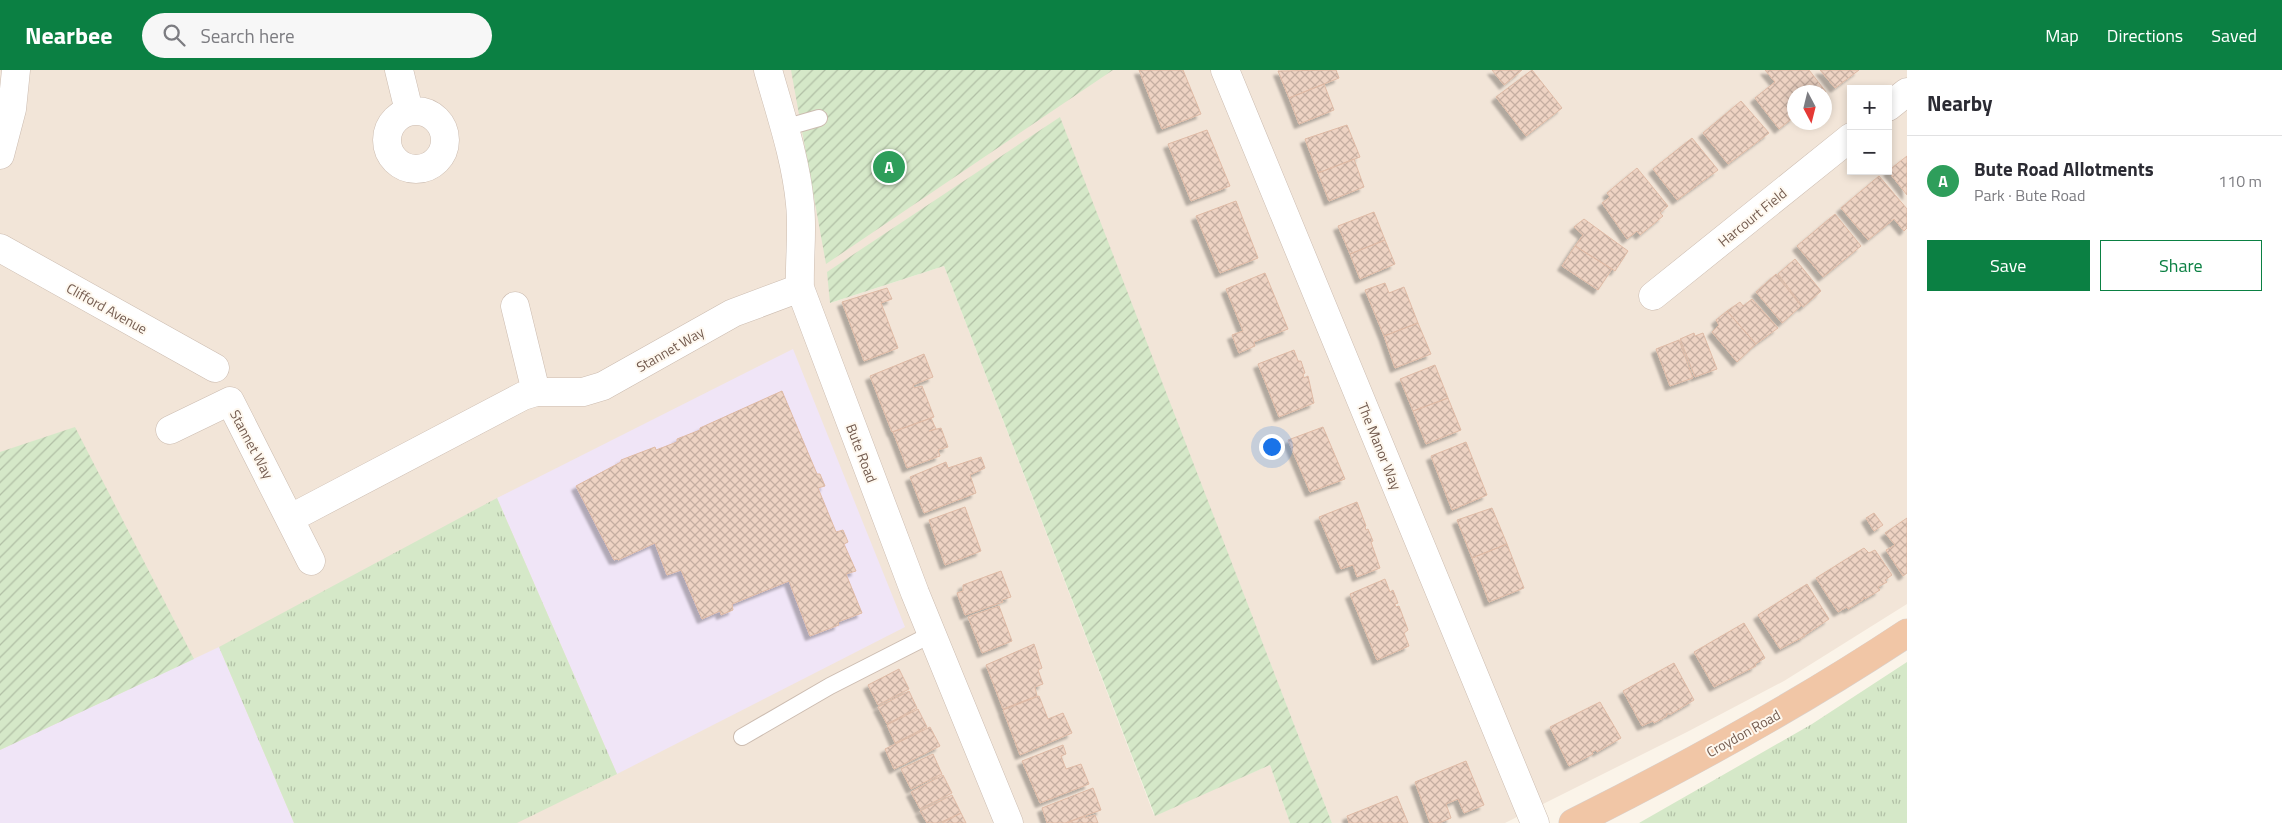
<!DOCTYPE html>
<meta charset="utf-8">
<style>
body{margin:0;font-family:"Titillium Web",sans-serif;background:#f7f7f7;color:#2b2b33}
.controls{position:absolute;right:15px;top:15px;display:grid;overflow:hidden;border-radius:0px;box-shadow:0 2px 8px #0003}
.controls button{width:45px;height:45px;display:grid;place-items:center;padding:0;border:0;border-bottom:1px solid #e1e1e2;background:#fff;color:#2b2b33;font:25px sans-serif}
.compass{position:absolute;left:1787px;top:15px;width:45px;height:45px;border-radius:50%;background:#fff;box-shadow:0 2px 8px #0003;rotate:173deg}
.you{position:absolute;left:1271px;top:376px;width:18px;height:18px;margin:-12px;border:4px solid #fff;border-radius:50%;background:#1a73e8;box-shadow:0 0 0 8px #1a73e833}
.badge{display:grid;place-items:center;width:32px;height:32px;border-radius:50%;background:#0b8043;color:#fff;font-size:16px;font-weight:700}
.pin{position:absolute;translate:-50% -50%;border:2px solid #fff;box-shadow:0 1px 5px #0006}
.list{margin:0;padding:0;list-style:none}
h2{display:flex;justify-content:space-between;align-items:center;height:65px;margin:0;padding:0 20px;font-size:21px}
h2 small{font-size:16px;font-weight:400;color:#7c7c81}
.list li{display:grid;grid-template-columns:32px 1fr auto;gap:15px;align-items:center;box-sizing:border-box;height:90px;padding:0 20px;border-top:1px solid #e1e1e2}
.list b{display:block;font-size:19px;white-space:nowrap}
.list p{margin:0;font-size:16px;white-space:nowrap;color:#7c7c81}
.list em{font-size:16px;font-style:normal;color:#7c7c81}
.actions{display:flex;gap:10px;padding:15px 20px}
.actions a{flex:1;padding:11px 0;border:1px solid #0b8043;border-radius:0px;text-align:center;font-size:18px;color:#0b8043}
.actions .main{background:#0b8043;color:#fff}
.icon{flex:none;width:28px;height:28px;fill:none;stroke:currentColor;stroke-width:2;stroke-linecap:round;stroke-linejoin:round}
.map{position:relative;flex:none;width:1907px;height:753px;overflow:hidden}
header{display:flex;align-items:center;gap:30px;box-sizing:border-box;height:70px;padding:0 25px;background:#0b8043;color:#fff}
header strong{font-size:24px}
nav{display:flex;gap:28px;margin-inline-start:auto;font-size:18px}
.search{width:350px;height:45px;background:#f7f7f7;display:flex;align-items:center;gap:12px;box-sizing:border-box;padding:0 18px;border-radius:28px;color:#7c7c81;font-size:19px}
main{display:flex}
aside{flex:1;background:#fff}
.map>svg:first-child{display:block}
.residential{fill:#f2e5d8;fill-rule:evenodd}
.education{fill:#f0e5f7}
.park{fill:url(#park-tufts)}
.garden{fill:url(#garden-furrows)}
.building{fill:url(#building-cross-hatch);stroke:#dfbaa5;filter:url(#shadow)}
.lines{fill:none;stroke-linecap:round;stroke-linejoin:round}
.service-casing{stroke:#ccbcb0;stroke-width:18}
.minor-casing{stroke:#ccbcb0;stroke-width:29}
.trunk-casing{stroke:#d8d1ce;stroke-width:29}
.service{stroke:#fff;stroke-width:16}
.minor{stroke:#fff;stroke-width:28}
.trunk{stroke:#f1c6a6;stroke-width:28}
.labels{text-anchor:middle;dominant-baseline:central;stroke-width:4;stroke-linejoin:round;paint-order:stroke}
.street-label{font-size:14px;fill:#735b4f;stroke:#fef8ef}
</style>
<header>
<strong>Nearbee</strong>
<div class="search"><svg class="icon" aria-label="search" viewBox="0 0 24 24"><circle cx="10" cy="10" r="6"/><path d="M15 15l6 6"/></svg>Search here</div>
<nav><a>Map</a><a>Directions</a><a>Saved</a></nav>
</header>
<main>
<div class="map">
<svg width="1907" height="753" viewBox="0 0 1907 753">
<defs>
<pattern id="park-tufts" width="24" height="20" patternUnits="userSpaceOnUse" patternTransform="scale(1.25)"><rect width="24" height="20" fill="#d5e8c8"/><path d="M3 7l-1-3M5 7V3M7 7l1-3M15 17l-1-3M17 17v-4M19 17l1-3" fill="none" stroke="#b1bfa5"/></pattern>
<pattern id="garden-furrows" width="10" height="10" patternUnits="userSpaceOnUse" patternTransform="scale(1.25)"><rect width="10" height="10" fill="#d5e8c8"/><path d="M-1 1l2-2M0 10L10 0M9 11l2-2" fill="none" stroke="#b1bfa5"/></pattern>
<pattern id="building-cross-hatch" width="8" height="8" patternUnits="userSpaceOnUse" patternTransform="scale(1.25)"><rect width="8" height="8" fill="#eed3c3"/><path d="M0 0l8 8M0 8l8-8" fill="none" stroke="#c5aea1"/></pattern>
<filter id="shadow"><feDropShadow dx="-4.5" dy="4.5" stdDeviation="1" flood-color="#0004"/></filter>
</defs>
<rect width="100%" height="100%" fill="#fbf4e9"/>
<!-- residential -->
<path class="residential" d="M0,0h1907v534l-123,77 -97,51 -182,91h-173l-273,-705 -229,185 114,-37 210,549 116,-50 20,58h-1290zM1851,19h37v82h-37zM1794,22h30v30h-30z"/>
<!-- education -->
<path class="education" d="M793,279l112,278 -288,147 -120,-276z
M219,577l75,176h-294v-73z"/>
<!-- park -->
<path class="park" d="M497,428l120,276 -100,49h-223l-75,-176z
M1907,592v161h-268l173,-99z"/>
<!-- garden -->
<path class="garden" d="M791,0h322l-287,194z
M1060,47l272,706h-42l-20,-58 -115,51 -211,-550 -114,37 -3,-31z
M75,357l119,232 -194,91v-298z"/>
<!-- building -->
<path class="building" d="M1139,0h44l18,44 -39,15z
M1336,0l3,8 -50,20 -11,-27z
M1492,0h30l-18,15z
M1532,0l30,38 -36,28 -30,-39z
M1765,0h44l17,22h-32v25l-15,12 -24,-31 20,-16z
M1820,0h39l-24,18z
M1324,14l10,26 -35,14 -10,-26z
M1741,31l28,32 -41,31 -25,-31z
M1347,55l13,32 -42,16 -13,-34z
M1207,60l23,56 -39,15 -23,-57z
M1692,68l26,32 -41,30 -24,-31z
M1907,86v39l-19,-24z
M1354,89l10,28 -35,14 -11,-28z
M1637,98l31,38 -8,7 3,3 -23,19 -3,-4 -10,8 -25,-36 8,-6 -3,-4z
M1879,106l28,33v19l-3,3 -10,-12 -26,21 -27,-32z
M1236,131l22,57 -38,15 -24,-57z
M1374,142l11,28 -35,14 -12,-28z
M1835,144l26,32 -38,31 -26,-31z
M1584,149l44,32 -13,20 -40,-25 8,-11 -9,-8z
M1385,170l10,24 -35,15 -10,-25z
M1575,176l37,23 -14,21 -36,-24z
M1795,189l26,32 -18,16 -25,-33z
M1265,203l23,56 -34,13 1,4 -16,7 -7,-18 11,-4 -17,-42z
M1776,204l25,32 -19,17 -26,-31z
M1385,213l4,10 15,-6 14,36 -34,13 -19,-46z
M887,218l5,11 -11,4 17,45 -34,13 -22,-59z
M1752,229l26,29 -22,16 -29,-33 13,-9 3,4z
M1727,241l29,33 -19,18 -25,-30 7,-7 -3,-5z
M1418,253l13,31 -36,14 -11,-32z
M1694,263l1,3 8,-3 14,36 -22,8 -15,-38z
M1679,270l14,38 -23,8 -14,-37z
M1294,280l4,11h3l4,12 -2,1 1,4 4,-2 6,27 -35,14 -21,-53z
M924,284l9,23 -20,8 1,3 8,-2 12,31 -42,15 -22,-56z
M1435,295l13,33 -35,13 -13,-32z
M782,321l35,83h3l5,12 -7,2 18,44 7,-2 5,12 -4,2 12,27 -10,3 16,39 -24,9 1,3 -29,11 -21,-55 -57,23 1,6 -12,5 -1,-4 -18,8 -21,-49 -14,5 -12,-32 -37,17 -1,-1 -3,1 -38,-74 45,-24v-2l34,-13 1,3 21,-8v-3l23,-9v-2z
M1448,328l13,32 -35,14 -13,-33z
M931,348l5,11 -7,2 12,-3 7,19 -10,3 2,6 -33,12 -14,-36z
M1323,357l22,52 -35,13 -22,-52z
M1466,372l21,53 -35,15 -21,-54z
M981,387l4,11 -15,7 6,18 -52,20 -14,-36 36,-15 2,6z
M1357,432l9,24 -1,1 1,3 2,-1 5,12 -2,1 9,26 -23,9 -4,-12 -12,4 -22,-52z
M965,437l16,44 -36,14 -16,-45z
M1492,438l15,36 -35,14 -15,-38z
M1874,443l9,12 -9,6 -8,-13z
M1907,448v55l-4,3 -17,-26 9,-5 -10,-12z
M1507,474l17,44 -35,14 -17,-44z
M1864,478l5,5 6,-3 17,25 -7,5 2,2 -9,5 2,3 -15,9 -1,-2 -1,3 -15,9 -1,-2 -9,5 -22,-34z
M1001,501l10,26 -9,3 1,2 -38,13 -8,-22 6,-2v-6z
M1385,509l5,13 3,-2 5,13 -3,1 1,3 3,-1 9,24 -4,3 5,13 -32,14 -27,-66z
M1807,514l22,35 -24,16 -2,-1 2,2 -25,13 -22,-34z
M999,536l13,35 -30,12 -14,-36z
M1744,553l21,35 -10,6 1,2 -42,21 -20,-35z
M1034,574l8,24 -4,2 5,14 -8,3 2,9 -34,13 -17,-44z
M1674,593l20,37 -23,14h-5l1,2 -13,7 -1,-2 -11,5 -19,-35z
M899,599l10,20 -31,16 -10,-20z
M909,621l8,17 -30,16 -9,-17z
M1039,626l9,23 15,-6 9,20 -52,22 -17,-45z
M1600,632l21,36 -24,14 -1,-2 -4,2 1,2 -24,12 -19,-39z
M918,639l9,18 -32,16 -8,-18z
M930,657l10,19 -46,23 -9,-20z
M1063,675l3,9 -5,2 5,13 15,-5 8,20 -49,19 -18,-42z
M933,684l9,20 -31,15 -10,-20z
M1466,691l18,44 -20,8 -6,-14 -12,5 5,14 -12,5h-9l-15,-41z
M943,705l9,18 -32,16 -9,-17z
M1093,718l8,22 -36,13h-18l-5,-15z
M952,725l9,18 -22,10h-12l-7,-12z
M1397,726l11,27h-59l-2,-7z
M961,743l5,10h-24z
M1095,745l3,8h-31l18,-7v2z"/>
<g class="lines">
<defs>
<path id="service" d="M784,58l35,-10
M742,667l88,-51 102,-52"/>
<path id="minor" d="M399,0l10,41
M768,0c12,43 28,89 32,134 3,28 -1,55 0,84l115,305 94,230
M1225,0l310,753
M1888,37l19,-15
M387 70a29 29 0 1 1 58 0a29 29 0 1 1-58 0Z
M0,85l12,-46 4,-39
M0,178l215,120
M1653,226l198,-159
M515,236l21,86
M170,360l60,-29 81,160
M291,448l232,-122 13,-4h47l20,-6 130,-73 67,-25"/>
<path id="trunk" d="M1573,753c114,-57 227,-119 334,-190"/>
</defs>
<!-- service casing -->
<use href="#service" class="service-casing"/>
<!-- minor casing -->
<use href="#minor" class="minor-casing"/>
<!-- trunk casing -->
<use href="#trunk" class="trunk-casing"/>
<!-- service -->
<use href="#service" class="service"/>
<!-- minor -->
<use href="#minor" class="minor"/>
<!-- trunk -->
<use href="#trunk" class="trunk"/>
</g>
<g class="labels">
<!-- street labels -->
<g class="street-label">
<text transform="translate(1752 147) rotate(-39)">Harcourt Field</text>
<text transform="translate(107 238) rotate(29)">Clifford Avenue</text>
<text transform="translate(670 279) rotate(-30)">Stannet Way</text>
<text transform="translate(252 374) rotate(62)">Stannet Way</text>
<text transform="translate(1380 376) rotate(68)">The Manor Way</text>
<text transform="translate(862 383) rotate(69)">Bute Road</text>
<text transform="translate(1743 663) rotate(-29)">Croydon Road</text>
</g>
</g>
</svg>
<div class="controls">
<button>+</button>
<button>−</button>
</div>
<svg class="compass" viewBox="-18 -18 36 36"><path d="M0-13l5 13h-10z" fill="#e53935"/><path d="M0 13l5-13h-10z" fill="#7c7c81"/></svg>
<div class="you"></div>
<div class="pin badge" style="left:889px;top:97px;background:#2e9e5b">A</div>
</div>
<aside>
<h2>Nearby<small></small></h2>
<ul class="list">
<li><span class="badge" style="background:#2e9e5b">A</span><div><b>Bute Road Allotments</b><p>Park · Bute Road</p></div><em>110 m</em></li>
</ul>
<div class="actions"><a class="main">Save</a><a>Share</a></div>
</aside>
</main>
